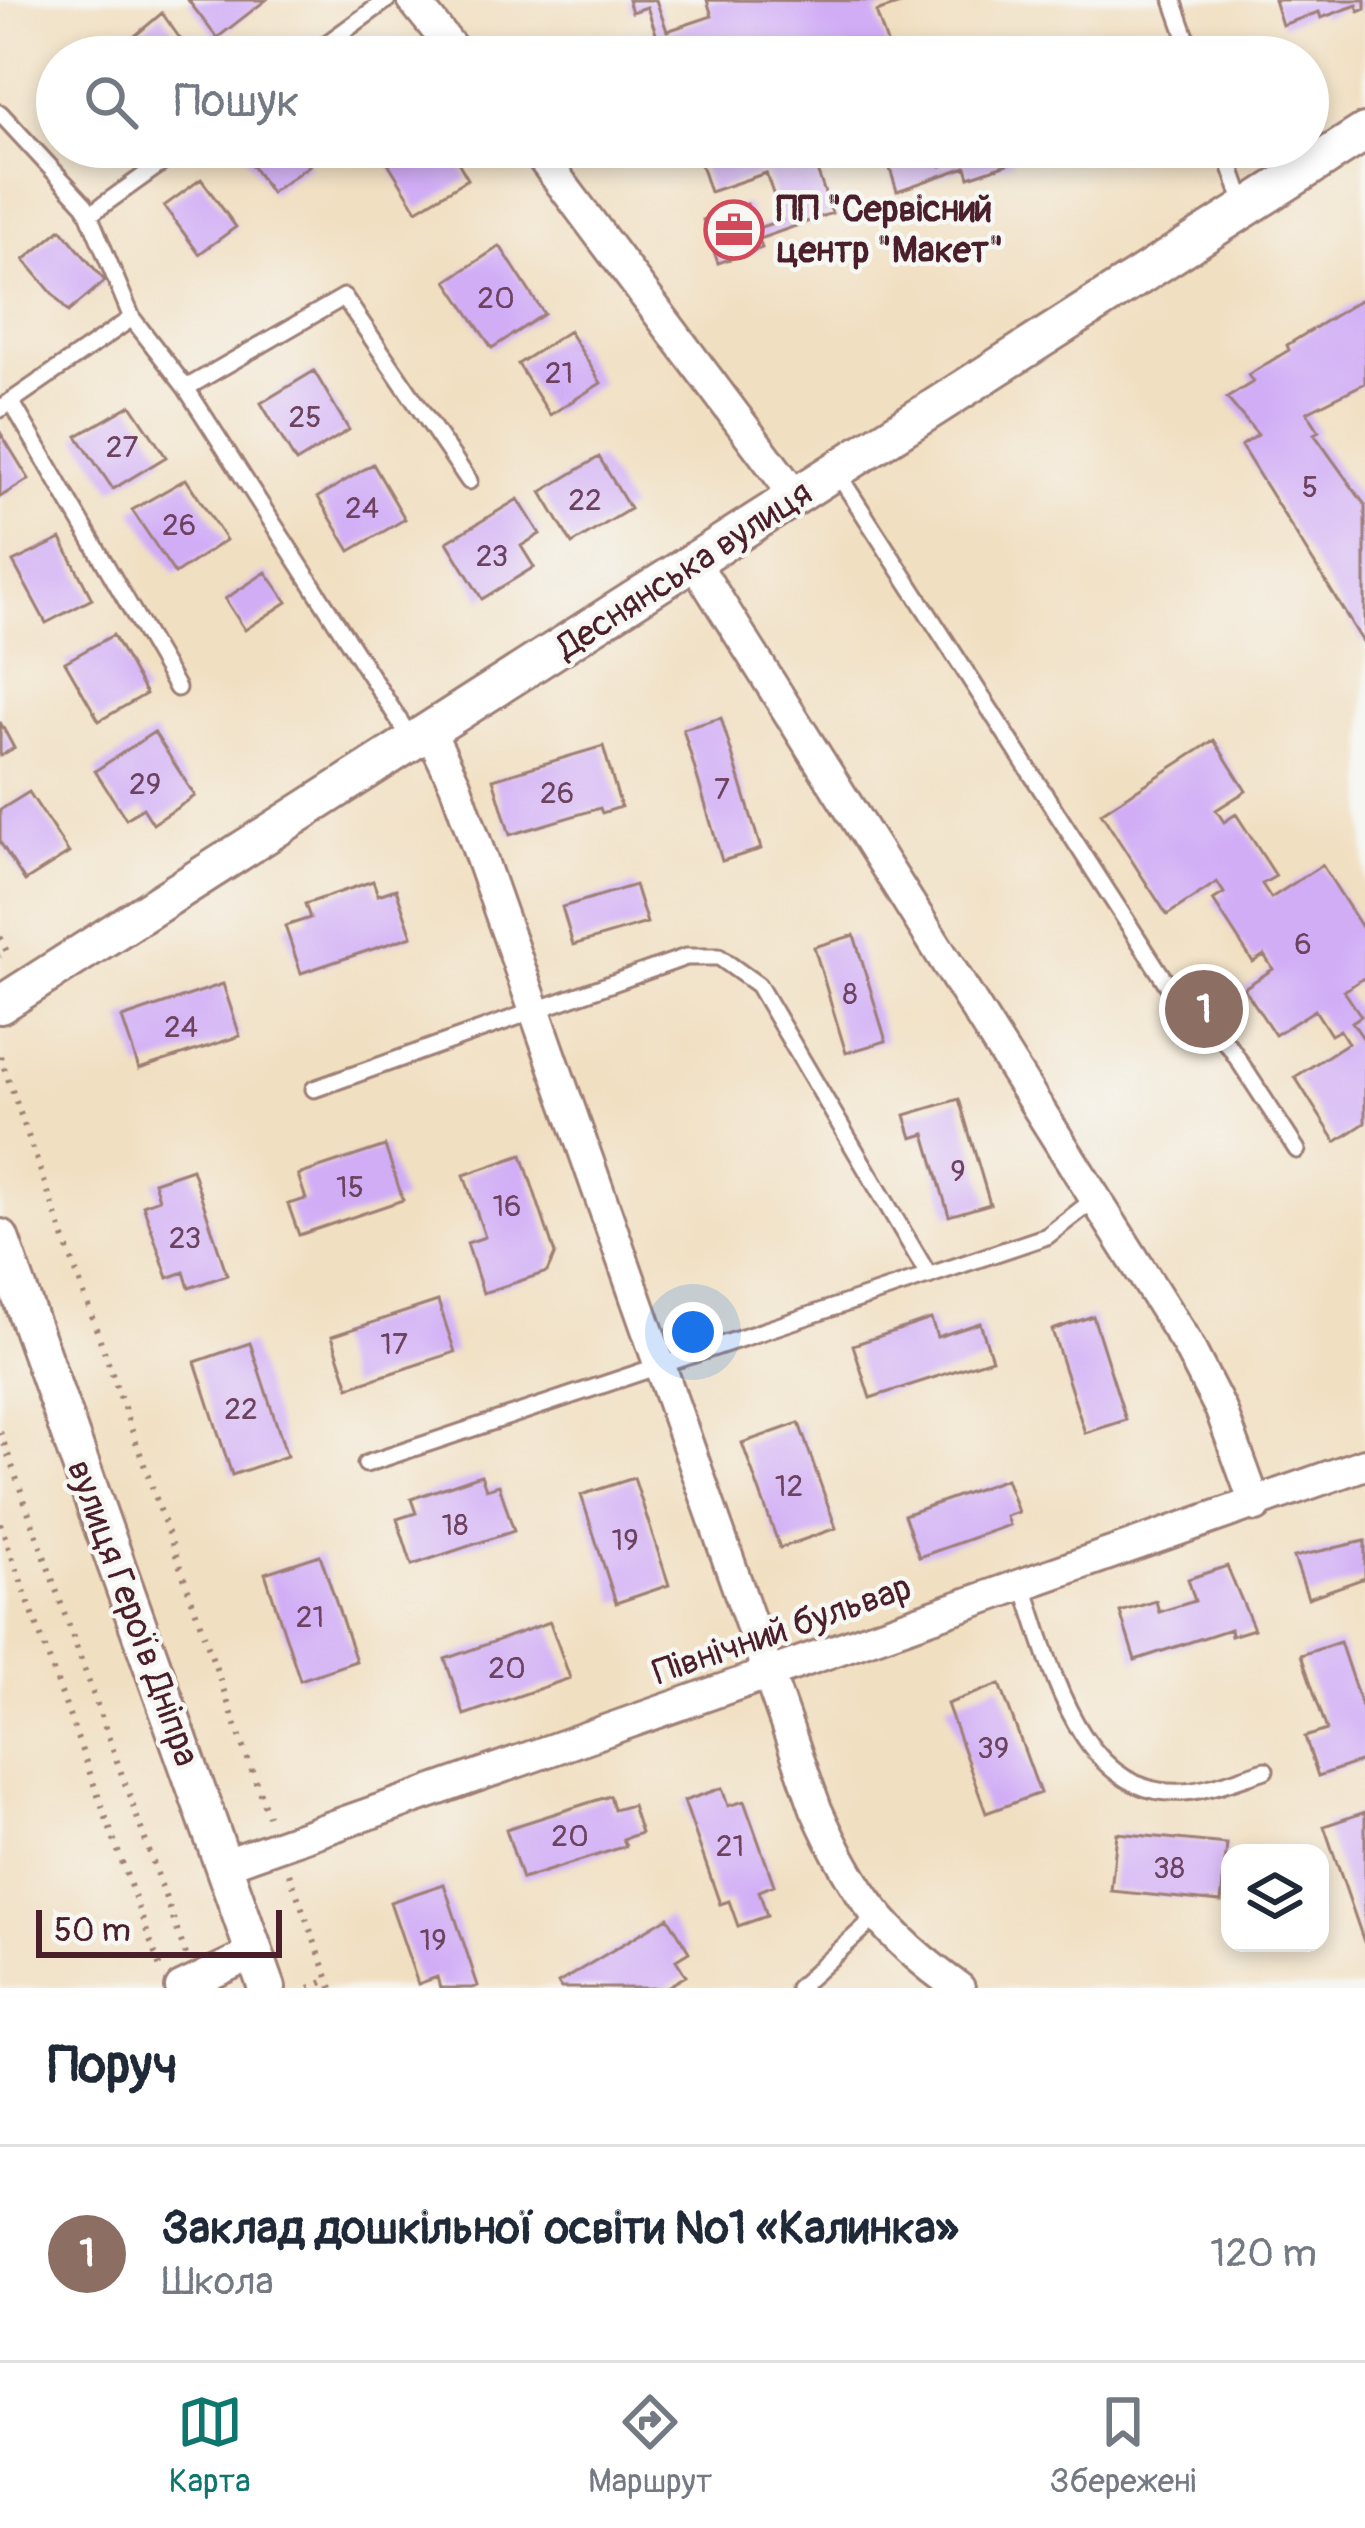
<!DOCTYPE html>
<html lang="uk">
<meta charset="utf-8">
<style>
body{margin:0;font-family:Pangolin,sans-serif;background:#f2f2f3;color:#1f2937}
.controls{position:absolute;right:36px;bottom:36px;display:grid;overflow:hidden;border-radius:24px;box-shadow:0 6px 18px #0003}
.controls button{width:108px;height:108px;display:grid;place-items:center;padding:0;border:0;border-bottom:3px solid #e0e1e3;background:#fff;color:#1f2937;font:60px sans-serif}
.scale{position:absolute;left:36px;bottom:30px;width:246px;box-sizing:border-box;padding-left:12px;border:6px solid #4a1f2b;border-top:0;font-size:33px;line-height:42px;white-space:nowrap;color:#4a1f2b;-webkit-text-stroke:9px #f6f6f2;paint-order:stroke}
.you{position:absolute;left:693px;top:1332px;width:42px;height:42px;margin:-30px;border:9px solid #fff;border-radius:50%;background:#1a73e8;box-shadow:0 0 0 18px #1a73e833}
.badge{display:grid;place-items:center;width:78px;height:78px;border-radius:50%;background:#0f766e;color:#fff;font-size:39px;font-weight:700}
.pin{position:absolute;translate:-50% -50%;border:6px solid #fff;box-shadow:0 3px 12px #0006}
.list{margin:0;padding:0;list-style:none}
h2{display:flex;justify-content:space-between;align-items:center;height:156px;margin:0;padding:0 48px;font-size:51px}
h2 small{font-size:39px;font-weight:400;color:#747a83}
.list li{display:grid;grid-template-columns:78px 1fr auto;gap:36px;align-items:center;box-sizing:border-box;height:216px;padding:0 48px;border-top:3px solid #e0e1e3}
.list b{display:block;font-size:45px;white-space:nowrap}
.list p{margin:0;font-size:39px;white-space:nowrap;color:#747a83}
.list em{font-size:39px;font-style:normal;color:#747a83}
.icon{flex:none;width:66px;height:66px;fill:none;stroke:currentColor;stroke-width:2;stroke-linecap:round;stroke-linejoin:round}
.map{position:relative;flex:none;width:1365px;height:1988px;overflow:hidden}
.search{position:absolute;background:#fff;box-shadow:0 6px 18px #0003;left:36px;right:36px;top:36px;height:132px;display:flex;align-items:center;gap:30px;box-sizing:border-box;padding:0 42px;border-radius:66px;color:#747a83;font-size:45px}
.sheet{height:372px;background:#fff}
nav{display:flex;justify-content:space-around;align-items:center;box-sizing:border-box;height:168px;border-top:3px solid #e0e1e3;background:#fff;font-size:33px;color:#747a83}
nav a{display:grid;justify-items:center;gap:6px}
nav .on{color:#0f766e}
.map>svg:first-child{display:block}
.building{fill:#d1adf6}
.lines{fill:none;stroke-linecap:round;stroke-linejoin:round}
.service-casing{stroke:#9e7f76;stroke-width:21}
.minor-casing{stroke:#9e7f76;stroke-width:36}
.tertiary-casing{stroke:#9e7f76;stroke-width:42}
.path{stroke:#9e7f76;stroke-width:6;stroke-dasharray:3 9;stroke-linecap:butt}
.service{stroke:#fff;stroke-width:15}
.minor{stroke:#fff;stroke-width:30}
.tertiary{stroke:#fff;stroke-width:36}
.labels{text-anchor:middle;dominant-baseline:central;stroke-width:9;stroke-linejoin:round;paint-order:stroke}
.number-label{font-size:30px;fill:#6c425e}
.poi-label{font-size:36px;font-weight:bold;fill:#4a1f2b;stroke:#f6f6f2;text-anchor:start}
.street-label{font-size:36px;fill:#4a1f2b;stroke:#f6f6f2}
</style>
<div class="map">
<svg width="1365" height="1988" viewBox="0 0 1365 1988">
<rect width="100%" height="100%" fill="#f6f6f2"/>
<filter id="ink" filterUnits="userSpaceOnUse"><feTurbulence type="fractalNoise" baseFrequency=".00833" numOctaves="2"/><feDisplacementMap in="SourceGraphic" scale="24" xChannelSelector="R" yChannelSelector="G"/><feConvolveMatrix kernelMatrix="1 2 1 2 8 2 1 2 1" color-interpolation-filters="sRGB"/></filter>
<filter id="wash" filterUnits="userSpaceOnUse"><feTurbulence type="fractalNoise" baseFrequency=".004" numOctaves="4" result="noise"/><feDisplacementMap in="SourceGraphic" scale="48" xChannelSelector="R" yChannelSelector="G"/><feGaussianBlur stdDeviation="2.7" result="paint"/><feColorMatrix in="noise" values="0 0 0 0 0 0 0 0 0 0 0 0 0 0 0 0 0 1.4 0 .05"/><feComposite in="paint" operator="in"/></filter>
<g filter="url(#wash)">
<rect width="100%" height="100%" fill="#f1dfc1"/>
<g id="blocks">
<!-- building -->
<path class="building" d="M188,0h78l-49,38z
M628,0h28l11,31 45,-15 -5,-16 202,1 -33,11 16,45h-228l-17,-50 -15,5z
M1274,0h91v9l-6,3 -2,-7 -36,13 -2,-6 -37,13z
M162,13l31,44h-83z
M239,147h58l13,18 -39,28z
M403,147h46l19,32 -51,31 -32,-52z
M695,147h143l-26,9 20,57 -73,26 3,9 -44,15 -15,-43 44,-16 8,25 27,-9 -16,-47 -56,19z
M883,147h51l7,19 22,-7 -4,-12h49l5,15 -44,15 -3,-10 -69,24z
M201,179l35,48 -37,27 -35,-48z
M61,229l44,52 -37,31 -44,-52z
M500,246l44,68 -52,34 -45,-67z
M1365,297v86l-58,29 12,19 -5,3 51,71v140l-124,-199 17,-11 -31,-37 26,-16 -5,-7 41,-25 -2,-5z
M569,331l32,52 -51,32 -32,-51z
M314,371l35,59 -53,32 -35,-59z
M131,405l35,52 -53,32 -36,-53z
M0,432l29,47 -29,18z
M599,457l31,52 -58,35 -31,-52z
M373,464l32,55 -55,32 -32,-54z
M186,479l40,61 -51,34 -43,-64z
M518,499l22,35 -19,12 13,21 -52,32 -35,-57z
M61,539l31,60 -46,24 -33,-61z
M266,572l21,30 -42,28 -20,-31z
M113,635l33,59 -47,27 -34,-59z
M721,718l40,131 -39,12 -39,-132z
M0,722l14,26 -14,8z
M154,732l41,64 -42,28 -10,-16 -17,11 -31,-48z
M1214,740l32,51 -30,19 8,12 12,-8 40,62 -14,8 9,14 51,-33 43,67v45l-21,14 17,25 -9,6 13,19v82l-29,19 -41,-65 53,-34 -8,-13 -9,5 -16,-25 -40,25 -31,-47 29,-19 -9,-14 -11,7 -40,-62 11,-7 -7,-11 -50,33 -66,-102z
M603,746l18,61 -19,6 -2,-5 -90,27 -17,-56z
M29,792l40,61 -44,28 -25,-39v-32z
M373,881l5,14 18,-6 16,47 -111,37 -16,-47 25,-8 -5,-14z
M635,885l12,38 -74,22 -11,-38z
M854,935l32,106 -40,12 -32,-106z
M223,984l17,52 -101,33 -17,-51z
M959,1099l31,105 -41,12 -24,-82 -13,4 -7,-23z
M385,1146l18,54 -104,35 -11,-31 18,-5 -8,-24z
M522,1155l33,99 -8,18 -64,21 -16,-50 18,-6 -21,-62z
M192,1169l35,106 -38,13 -5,-16 -16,6 -25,-73 16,-6 -5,-17z
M438,1301l17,51 -106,35 -17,-51z
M1093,1316l33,104 -41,13 -33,-103z
M931,1319l6,18 43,-14 12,36 -122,39 -17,-53z
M250,1343l37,113 -55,19 -37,-113z
M799,1423l37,105 -56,20 -38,-105z
M481,1475l5,14 13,-4 15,46 -102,34 -15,-46 19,-6 -5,-14z
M634,1478l35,107 -53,18 -35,-108z
M1006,1479l12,33 -12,4 3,9 -90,32 -15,-42z
M1365,1541v37l-57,20 -14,-41z
M320,1555l36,106 -56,19 -35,-107z
M1227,1566l27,63 -23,7 -1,-7 -95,31 -15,-48 36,-11 3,11 36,-11 -7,-22z
M550,1622l20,56 -106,37 -19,-56z
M1340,1642l25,75v43l-47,16 -13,-39 22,-7 -26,-75z
M1000,1684l40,109 -54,20 -39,-109z
M722,1788l6,18 16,-5 30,84 -15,6 8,25 -29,10 -9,-25 -9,3 -36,-103z
M610,1796l4,14 18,-5 9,28 -18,6 3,7 -104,33 -16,-50z
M1365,1812v130h-1l-40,-116z
M1117,1833l110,11 -6,58 -110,-11z
M444,1884l34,102 -5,2h-33l-3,-11 -19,7 -28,-82z
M668,1917l21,35 -13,8 10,16 -21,12h-104l-3,-5z"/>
</g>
</g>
<g filter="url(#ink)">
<use href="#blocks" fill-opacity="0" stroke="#9e7f76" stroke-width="3"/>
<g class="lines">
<defs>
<path id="service" d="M1173,0l20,57
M308,57l79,-57
M0,113l85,92 47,113 54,70 227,354
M1224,147l21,60
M89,215l95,-68
M186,388l158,-91 125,184
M11,401l166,287
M0,409l132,-91
M836,471l331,513 63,63 67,103
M314,1089l372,-132h33l39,28 171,291
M366,1464l681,-228 49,-38
M1024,1587c26,75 55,213 160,205 27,-2 55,-14 81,-22
M798,1988l77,-70"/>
<path id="minor" d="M413,0l46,57
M534,147l262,350
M694,562l493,782 34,66 35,96
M431,734l24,50 361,1025c37,83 68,127 143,179
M223,1865l1142,-401
M181,1988l73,-35"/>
<path id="tertiary" d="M0,1005l1365,-873
M0,1238l267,750"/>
</defs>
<!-- service casing -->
<use href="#service" class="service-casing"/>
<!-- minor casing -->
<use href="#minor" class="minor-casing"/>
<!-- tertiary casing -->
<use href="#tertiary" class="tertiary-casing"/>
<!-- path -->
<path class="path" d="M0,937l7,15 -7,4
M0,1056l268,760
M0,1432l186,523
M0,1523l160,445
M289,1873l43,115
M309,1988l19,-8"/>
<!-- service -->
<use href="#service" class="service"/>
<!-- minor -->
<use href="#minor" class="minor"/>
<!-- tertiary -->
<use href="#tertiary" class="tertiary"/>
</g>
</g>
<!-- icons -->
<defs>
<symbol id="office-ring" viewBox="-11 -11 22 22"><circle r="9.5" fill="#f6f6f2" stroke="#d1495b" stroke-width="1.5"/><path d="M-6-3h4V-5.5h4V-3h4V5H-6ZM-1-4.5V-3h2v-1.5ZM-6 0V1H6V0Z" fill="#d1495b"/></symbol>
</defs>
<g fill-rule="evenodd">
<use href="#office-ring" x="701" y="197" width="66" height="66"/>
</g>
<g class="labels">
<!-- number labels -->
<g class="number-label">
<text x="496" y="298">20</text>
<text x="559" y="373">21</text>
<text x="305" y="417">25</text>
<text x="122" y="447">27</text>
<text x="1310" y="487">5</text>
<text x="585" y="500">22</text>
<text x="362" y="508">24</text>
<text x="179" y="525">26</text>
<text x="492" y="556">23</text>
<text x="145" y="784">29</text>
<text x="722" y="789">7</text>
<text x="557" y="793">26</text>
<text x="1303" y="944">6</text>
<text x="850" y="994">8</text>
<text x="181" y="1027">24</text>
<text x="958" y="1171">9</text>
<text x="350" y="1187">15</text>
<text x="507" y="1206">16</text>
<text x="185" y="1238">23</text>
<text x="394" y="1344">17</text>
<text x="241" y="1409">22</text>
<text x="789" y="1486">12</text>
<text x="455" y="1525">18</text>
<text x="625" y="1540">19</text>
<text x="310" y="1617">21</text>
<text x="507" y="1668">20</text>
<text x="993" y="1748">39</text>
<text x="570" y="1836">20</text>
<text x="730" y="1846">21</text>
<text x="1169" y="1868">38</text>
<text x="433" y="1940">19</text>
</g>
<!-- poi labels -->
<g class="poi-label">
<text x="776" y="209">ПП "Сервісний<tspan x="776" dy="41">центр "Макет"</tspan></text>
</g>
<!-- street labels -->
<g class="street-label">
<text transform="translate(684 570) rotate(-33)">Деснянська вулиця</text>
<text transform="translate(133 1613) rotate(70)">вулиця Героїв Дніпра</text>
<text transform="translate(782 1630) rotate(-19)">Північний бульвар</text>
</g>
</g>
</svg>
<div class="controls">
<button><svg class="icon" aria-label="layers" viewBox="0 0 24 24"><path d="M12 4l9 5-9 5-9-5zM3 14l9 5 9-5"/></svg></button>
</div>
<div class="scale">50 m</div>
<div class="you"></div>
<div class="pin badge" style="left:1204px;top:1009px;background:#8d6e63">1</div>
<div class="search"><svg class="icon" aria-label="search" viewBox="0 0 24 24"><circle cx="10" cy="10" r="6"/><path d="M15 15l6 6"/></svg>Пошук</div>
</div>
<section class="sheet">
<h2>Поруч<small></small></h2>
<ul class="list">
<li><span class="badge" style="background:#8d6e63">1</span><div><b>Заклад дошкільної освіти №1 «Калинка»</b><p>Школа</p></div><em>120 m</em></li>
</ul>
</section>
<nav>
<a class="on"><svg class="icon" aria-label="map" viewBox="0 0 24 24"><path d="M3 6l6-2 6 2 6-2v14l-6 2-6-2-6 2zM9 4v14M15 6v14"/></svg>Карта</a>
<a><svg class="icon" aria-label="directions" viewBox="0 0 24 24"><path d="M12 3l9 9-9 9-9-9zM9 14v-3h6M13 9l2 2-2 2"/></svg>Маршрут</a>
<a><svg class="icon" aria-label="saved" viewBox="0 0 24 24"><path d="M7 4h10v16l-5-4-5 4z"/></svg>Збережені</a>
</nav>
